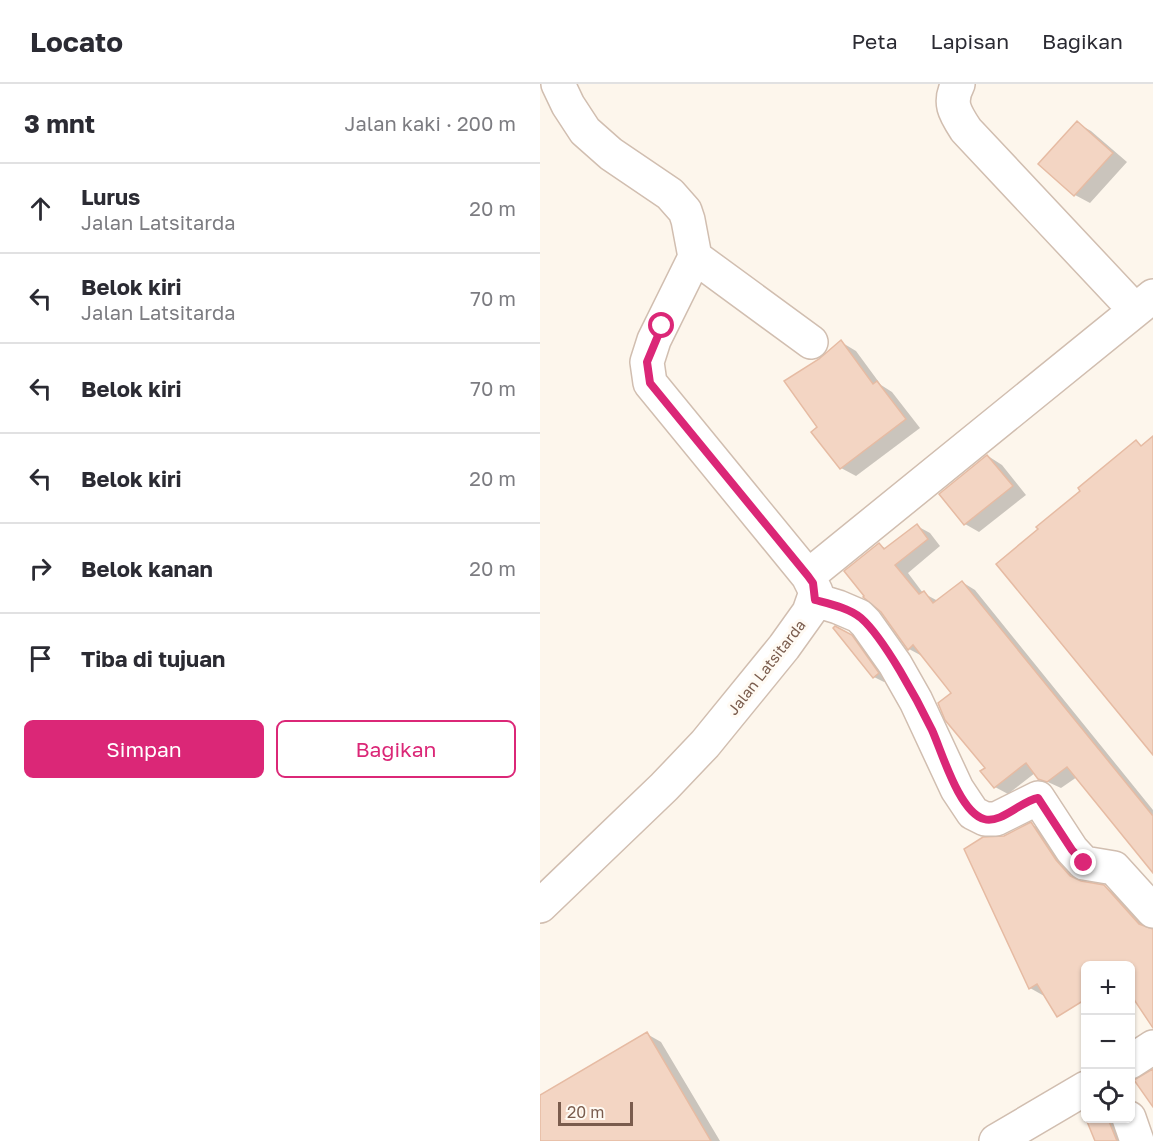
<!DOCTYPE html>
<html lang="id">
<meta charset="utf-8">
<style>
body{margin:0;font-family:"Golos Text",sans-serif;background:#f7f7f7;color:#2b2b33}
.controls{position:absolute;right:18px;bottom:18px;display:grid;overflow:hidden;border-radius:9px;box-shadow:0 2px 4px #0004}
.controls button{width:54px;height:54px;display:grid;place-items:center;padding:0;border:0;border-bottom:2px solid #e1e1e2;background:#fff;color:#2b2b33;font:30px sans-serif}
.scale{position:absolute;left:18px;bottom:15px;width:75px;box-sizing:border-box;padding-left:6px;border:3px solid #7a5c4d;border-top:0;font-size:16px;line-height:21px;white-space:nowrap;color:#7a5c4d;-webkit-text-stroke:4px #fffaf3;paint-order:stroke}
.stop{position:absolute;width:18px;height:18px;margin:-14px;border:4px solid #db2777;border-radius:50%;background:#fff}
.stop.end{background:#db2777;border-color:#fff;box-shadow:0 2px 6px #0008}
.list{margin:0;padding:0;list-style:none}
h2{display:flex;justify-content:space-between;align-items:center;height:78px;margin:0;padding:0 24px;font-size:26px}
h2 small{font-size:20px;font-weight:400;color:#7c7c81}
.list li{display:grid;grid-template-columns:39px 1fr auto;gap:18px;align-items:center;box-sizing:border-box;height:90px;padding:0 24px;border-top:2px solid #e1e1e2}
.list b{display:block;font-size:22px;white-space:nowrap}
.list p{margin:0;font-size:20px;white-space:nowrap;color:#7c7c81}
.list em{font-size:20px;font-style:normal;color:#7c7c81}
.actions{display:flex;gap:12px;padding:18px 24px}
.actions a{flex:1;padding:14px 0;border:2px solid #db2777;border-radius:9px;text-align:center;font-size:21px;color:#db2777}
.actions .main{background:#db2777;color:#fff}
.icon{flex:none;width:33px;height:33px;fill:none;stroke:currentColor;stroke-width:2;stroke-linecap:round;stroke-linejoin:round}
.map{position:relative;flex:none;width:613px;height:1057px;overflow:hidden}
header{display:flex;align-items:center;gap:36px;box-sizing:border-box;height:84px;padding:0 30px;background:#fff;border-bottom:2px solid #e1e1e2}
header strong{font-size:28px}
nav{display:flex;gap:33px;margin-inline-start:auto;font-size:21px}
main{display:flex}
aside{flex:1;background:#fff}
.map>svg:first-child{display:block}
.shadow{fill:#0003}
.building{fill:#f3d5c3;stroke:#e6bba3;stroke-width:1.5}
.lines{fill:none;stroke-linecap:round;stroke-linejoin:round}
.minor-casing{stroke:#d1beb0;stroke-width:36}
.minor{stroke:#fff;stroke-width:33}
.route{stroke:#db2777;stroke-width:8}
.labels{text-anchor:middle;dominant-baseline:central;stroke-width:6;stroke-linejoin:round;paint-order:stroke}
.street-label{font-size:15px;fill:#7a5c4d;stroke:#fffaf3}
</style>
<header>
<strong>Locato</strong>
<nav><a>Peta</a><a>Lapisan</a><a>Bagikan</a></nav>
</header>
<main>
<aside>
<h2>3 mnt<small>Jalan kaki · 200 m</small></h2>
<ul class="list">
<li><svg class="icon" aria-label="ahead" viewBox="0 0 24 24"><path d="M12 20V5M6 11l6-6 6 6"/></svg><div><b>Lurus</b><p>Jalan Latsitarda</p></div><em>20 m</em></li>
<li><svg class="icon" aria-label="left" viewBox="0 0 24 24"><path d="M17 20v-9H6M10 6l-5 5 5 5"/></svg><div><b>Belok kiri</b><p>Jalan Latsitarda</p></div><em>70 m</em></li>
<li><svg class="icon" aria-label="left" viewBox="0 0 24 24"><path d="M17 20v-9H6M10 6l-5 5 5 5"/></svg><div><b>Belok kiri</b></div><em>70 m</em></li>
<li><svg class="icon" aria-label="left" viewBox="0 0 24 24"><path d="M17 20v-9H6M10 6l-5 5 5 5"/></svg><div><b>Belok kiri</b></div><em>20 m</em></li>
<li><svg class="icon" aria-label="right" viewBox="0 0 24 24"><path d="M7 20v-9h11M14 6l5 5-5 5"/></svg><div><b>Belok kanan</b></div><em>20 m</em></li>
<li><svg class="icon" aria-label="arrive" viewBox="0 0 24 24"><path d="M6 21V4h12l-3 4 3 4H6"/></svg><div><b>Tiba di tujuan</b></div></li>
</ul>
<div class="actions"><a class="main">Simpan</a><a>Bagikan</a></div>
</aside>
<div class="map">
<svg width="613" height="1057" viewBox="0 0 613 1057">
<rect width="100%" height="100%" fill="#fdf6ec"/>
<!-- shadow -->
<path class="shadow" d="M537,39l14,8 36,31 -37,41 -15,-8 -35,-31z
M301,258l15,9 25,34 11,7 28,36 -64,48 -15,-8 -28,-36 6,-4 1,-68z
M448,372l14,9 24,30 -47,37 -14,-8z
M377,442l13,7 10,13 -32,27 15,20 15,8 24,-19 13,8 178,220v61l-76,-94 -16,11 -22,-10 -4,-5 -27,21 -13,-7 -42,-94 -31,-37 -13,-7 -30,-104 8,4z
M308,549l10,6 30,41 -4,2 -10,-5z
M491,740l16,9 36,50 21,4 16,9 31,34 -5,88 -16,-26v-26h-44v37l-40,-6 -16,-9 -26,-151z
M107,950l14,8 59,99h-180v-43z
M547,1034h28l9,23h-27z"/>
<!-- building -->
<path class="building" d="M537,37l36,32 -39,43 -36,-32z
M301,256l32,44 4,-3 29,38 -66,50 -29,-37 6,-5 -33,-46 35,-22z
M613,352v319l-157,-191 42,-35 -2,-2 44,-36 -2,-3 58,-48 5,6z
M447,371l26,31 -49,39 -25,-31z
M377,440l11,15 -33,26 24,29 5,-3 9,12 29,-22 191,235v57l-86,-106 -20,15 -9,-3 -12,-16 -32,25 -14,-17 5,-3 -40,-48 -7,-17 13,-10 -38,-48 -5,5 -27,-38 -18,-15 1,-1 -20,-25 35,-28 5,6z
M295,542l17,9 27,38 -6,5 -40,-50z
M491,738l25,38 14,16 11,5 23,4 35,39 14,5v99l-22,-33v-29h-45v33l-29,18 -20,-33 -8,5 -65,-140 19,-12 21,-1z
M107,948l64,109h-171v-46z
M613,985v38l-19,-27z
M546,1035h22l9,22h-22z"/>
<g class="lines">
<defs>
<path id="minor" d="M418,0c-10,19 -3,29 8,46l168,179
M155,173l116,85
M268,492l345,-280
M275,516l23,7 21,9 7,7 29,41 21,37 41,88 16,24 12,6h11l42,-21 34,52 12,13 30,5 39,43
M0,822l124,-119 41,-43 79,-97 25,-35 7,-20 -8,-16 -158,-193 -3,-21 7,-22 41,-83 -7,-37 -3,-9 -15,-17 -59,-40 -26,-23 -17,-26 -10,-21
M590,978l23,-15
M589,1034l8,23
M456,1057l90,-53"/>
</defs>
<!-- minor casing -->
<use href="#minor" class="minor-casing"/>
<!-- minor -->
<use href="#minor" class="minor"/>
</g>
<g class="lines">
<!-- route -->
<path class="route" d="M122,242l-15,36 3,21 158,193 5,7 2,17c15,4 34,8 46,18 23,20 57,83 71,112 10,22 27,82 52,89 17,5 37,-18 54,-21l34,52 12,13"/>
</g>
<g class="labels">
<!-- street labels -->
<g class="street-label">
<text transform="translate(226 583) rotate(-52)">Jalan Latsitarda</text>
</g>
</g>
</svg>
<div class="controls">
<button>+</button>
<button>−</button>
<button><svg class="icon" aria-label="locate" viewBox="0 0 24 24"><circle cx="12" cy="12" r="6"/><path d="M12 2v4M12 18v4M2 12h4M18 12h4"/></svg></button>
</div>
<div class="scale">20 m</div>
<div class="stop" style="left:122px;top:242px"></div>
<div class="stop end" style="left:544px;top:779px"></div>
</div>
</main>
